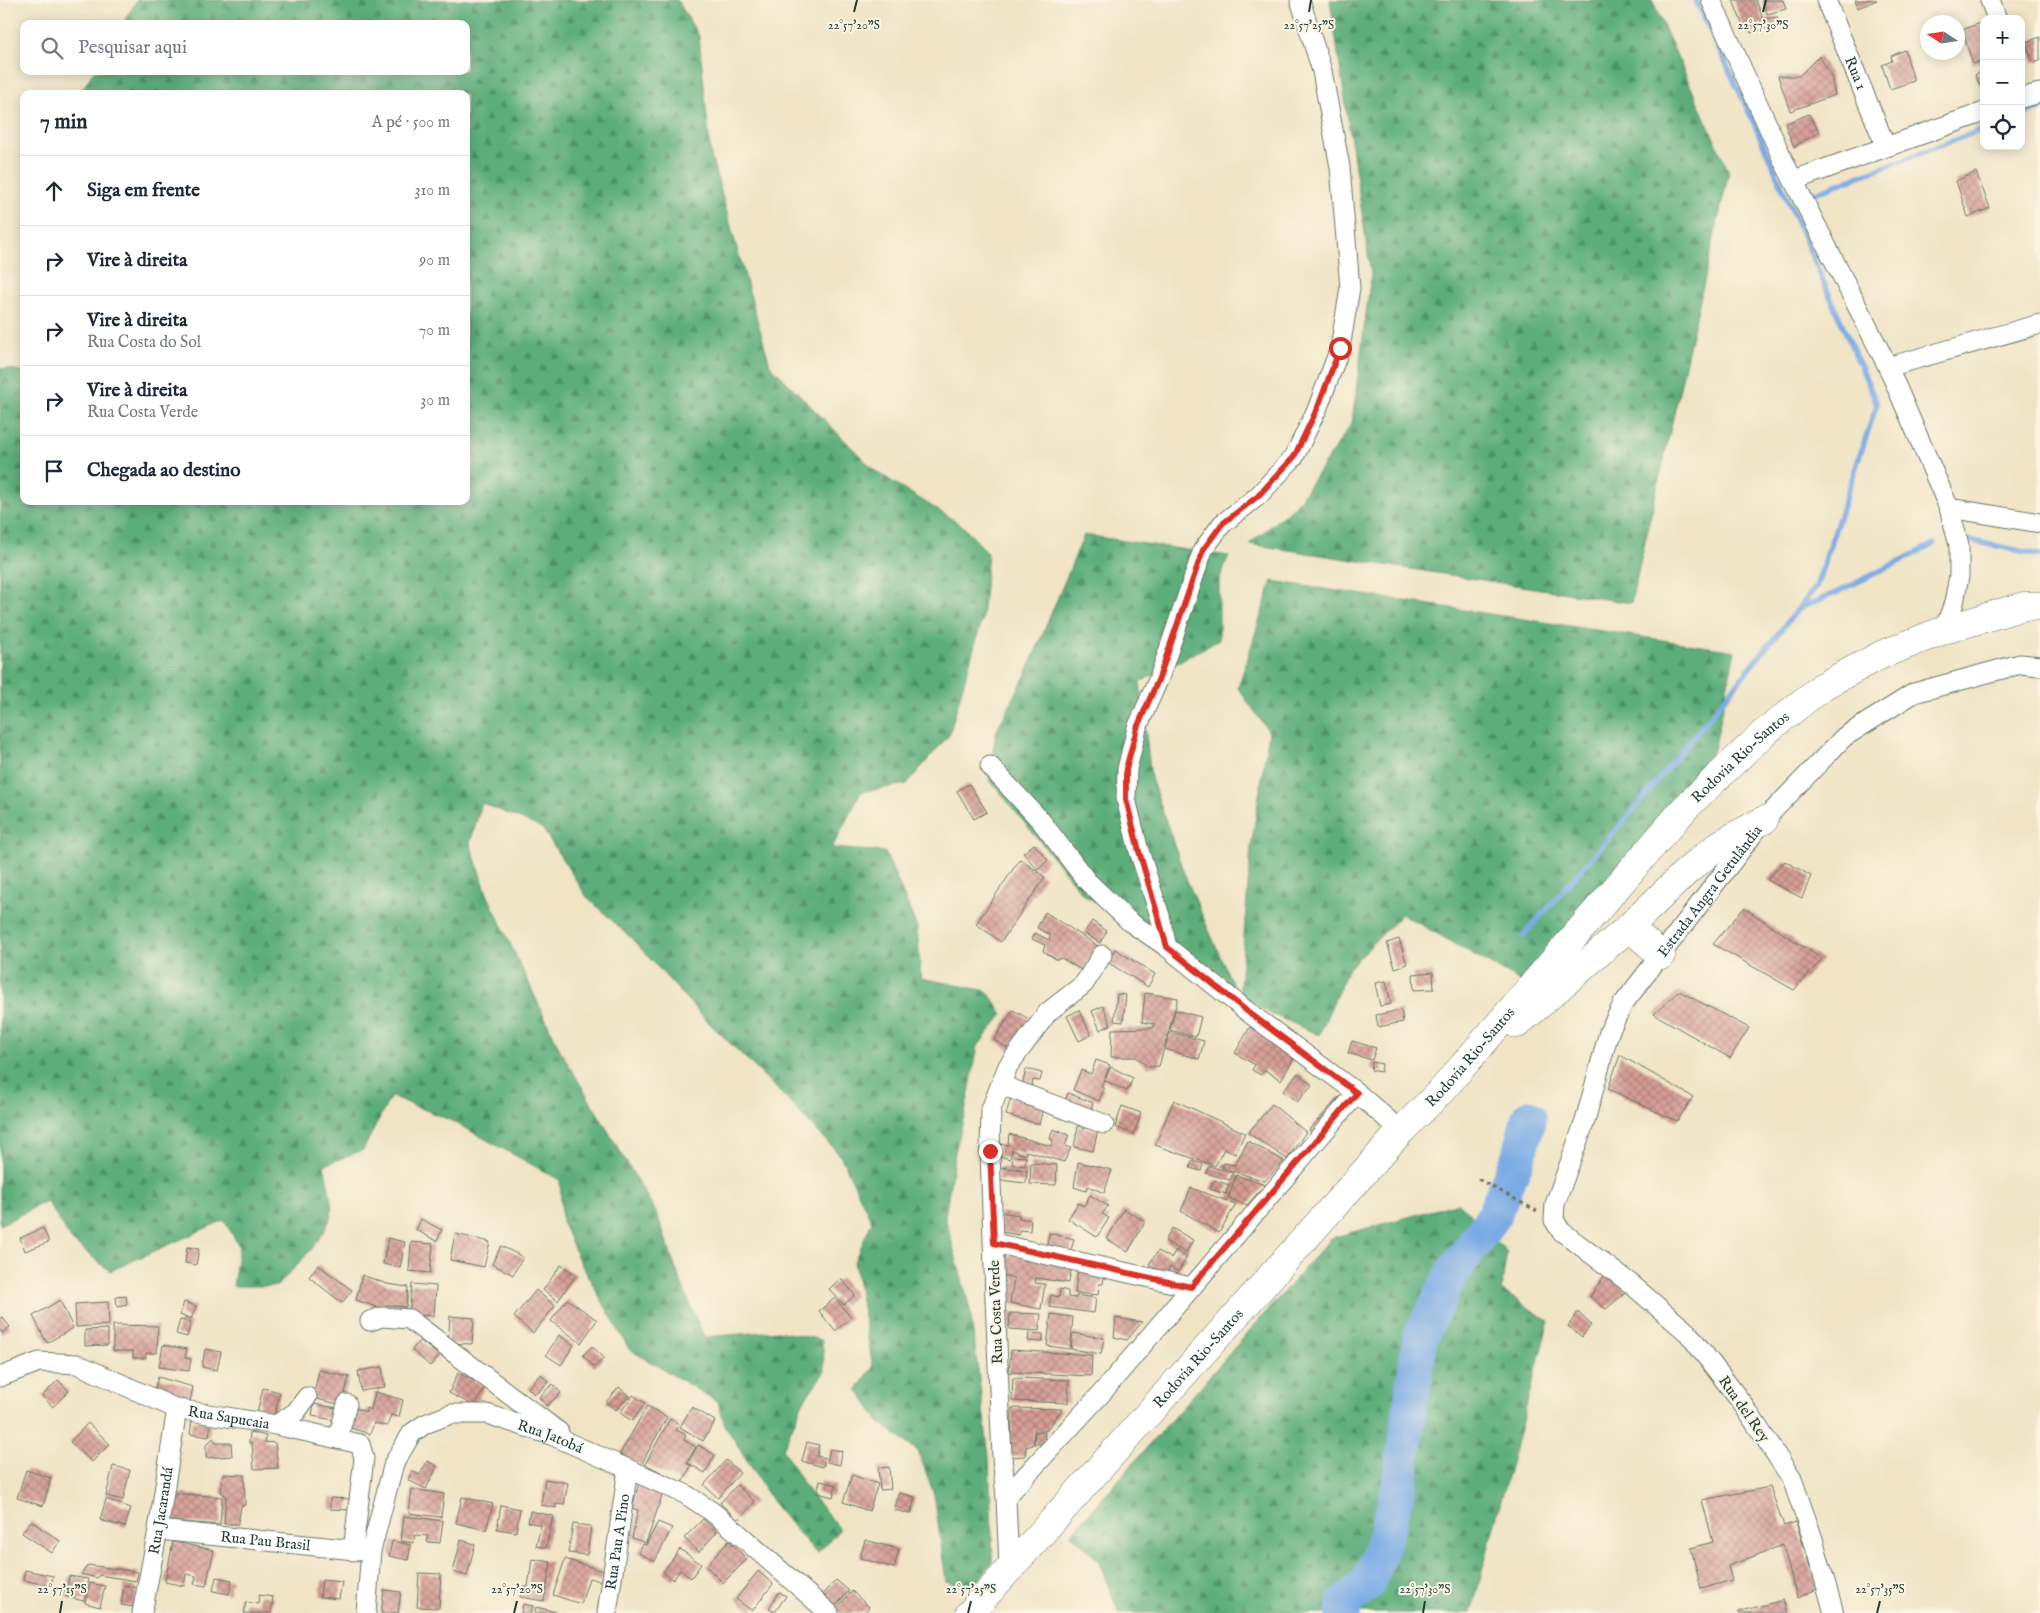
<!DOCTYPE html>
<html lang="pt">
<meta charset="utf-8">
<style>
body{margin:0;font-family:"IM FELL English",serif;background:#f6f6f7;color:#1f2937}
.controls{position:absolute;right:15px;top:15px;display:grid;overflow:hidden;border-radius:10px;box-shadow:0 2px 12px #0003}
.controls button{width:45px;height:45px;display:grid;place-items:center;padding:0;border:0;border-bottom:1px solid #e0e1e3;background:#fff;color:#1f2937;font:25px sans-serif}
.compass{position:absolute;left:1920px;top:15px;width:45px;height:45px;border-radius:50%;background:#fff;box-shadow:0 2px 12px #0003;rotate:282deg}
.stop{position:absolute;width:15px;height:15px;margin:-11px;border:4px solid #d93025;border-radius:50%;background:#fff}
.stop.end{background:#d93025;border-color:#fff;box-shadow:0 1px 5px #0008}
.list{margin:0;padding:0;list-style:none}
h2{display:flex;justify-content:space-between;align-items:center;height:65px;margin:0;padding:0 20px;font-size:21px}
h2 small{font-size:16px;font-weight:400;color:#747a83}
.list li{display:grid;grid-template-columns:32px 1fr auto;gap:15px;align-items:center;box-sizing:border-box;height:70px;padding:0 20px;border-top:1px solid #e0e1e3}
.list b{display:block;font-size:19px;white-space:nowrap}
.list p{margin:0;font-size:16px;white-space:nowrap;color:#747a83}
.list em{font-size:16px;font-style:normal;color:#747a83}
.icon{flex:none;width:28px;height:28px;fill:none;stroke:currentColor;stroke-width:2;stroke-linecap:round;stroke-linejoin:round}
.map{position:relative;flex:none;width:2040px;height:1613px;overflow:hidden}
.search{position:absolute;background:#fff;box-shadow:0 2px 12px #0003;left:20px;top:20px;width:450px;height:55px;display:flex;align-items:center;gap:12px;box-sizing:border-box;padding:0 18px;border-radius:10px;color:#747a83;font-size:19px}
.panel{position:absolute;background:#fff;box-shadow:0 2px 12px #0003;left:20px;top:90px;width:450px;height:415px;border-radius:10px}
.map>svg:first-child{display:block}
.forest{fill:url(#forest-firs);stroke:#3e7557}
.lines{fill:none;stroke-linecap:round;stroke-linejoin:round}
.stream{stroke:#7aabe5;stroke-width:5.5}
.river{stroke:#7aabe5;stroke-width:35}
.building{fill:url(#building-cross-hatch)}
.minor-casing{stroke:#687767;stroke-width:21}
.highway-casing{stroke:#687767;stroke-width:29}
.path{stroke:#687767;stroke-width:3;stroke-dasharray:4 4;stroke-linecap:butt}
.minor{stroke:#fff;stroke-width:19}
.highway{stroke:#fff;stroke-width:28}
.route{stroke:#d93025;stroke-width:6}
.ticks{fill:none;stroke:#1f3d34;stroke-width:2}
.labels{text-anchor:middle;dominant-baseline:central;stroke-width:4;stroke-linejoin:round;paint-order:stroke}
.street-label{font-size:15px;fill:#1f3d34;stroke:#fcf5e5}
.ticks-label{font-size:12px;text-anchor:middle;fill:#1f3d34;stroke:#fcf5e5;stroke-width:4;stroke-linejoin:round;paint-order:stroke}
</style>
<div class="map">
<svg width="2040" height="1613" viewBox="0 0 2040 1613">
<defs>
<pattern id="forest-firs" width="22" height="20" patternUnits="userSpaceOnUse" patternTransform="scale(1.25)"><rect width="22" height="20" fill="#5cad7a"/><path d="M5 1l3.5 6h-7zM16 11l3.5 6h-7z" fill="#4b8e65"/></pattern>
<pattern id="building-cross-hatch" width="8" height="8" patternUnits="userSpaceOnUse" patternTransform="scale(1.25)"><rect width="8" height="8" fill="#d69d95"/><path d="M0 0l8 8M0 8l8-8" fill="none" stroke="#ad817a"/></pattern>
</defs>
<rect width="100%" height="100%" fill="#fcf5e5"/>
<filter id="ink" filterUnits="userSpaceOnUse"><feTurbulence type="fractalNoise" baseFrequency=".02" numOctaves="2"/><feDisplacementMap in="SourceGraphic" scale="10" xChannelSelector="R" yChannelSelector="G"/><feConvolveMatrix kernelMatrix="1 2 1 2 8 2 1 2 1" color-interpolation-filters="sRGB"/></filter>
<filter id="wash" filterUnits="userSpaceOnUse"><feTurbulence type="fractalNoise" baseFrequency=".0096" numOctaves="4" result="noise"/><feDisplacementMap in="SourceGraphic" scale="20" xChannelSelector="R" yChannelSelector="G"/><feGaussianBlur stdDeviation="1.12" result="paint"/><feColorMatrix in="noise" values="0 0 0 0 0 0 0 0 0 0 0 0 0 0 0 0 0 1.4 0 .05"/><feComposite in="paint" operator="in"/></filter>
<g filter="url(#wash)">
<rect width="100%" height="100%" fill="#f0e4c5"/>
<!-- forest -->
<path class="forest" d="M137,0h540l22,36 12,120 59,209 104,105 89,56 25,27 -6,67 -33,115 -42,49 -46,8 -29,56 53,4 32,75 4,51 66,13 16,23 -25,32 -12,62 -11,44 -10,65 25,92 19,147 4,104 -21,30 -26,-9 -12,-87 -16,-43 -38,-28 -23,-34 16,-22 -19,-105 18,-40 -32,-67 -64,-67 -74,-72 -70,-77 -45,-42 -45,-69 -60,-25 -12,40 17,51 73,156 96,162 24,68 24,57 74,-6 44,9 3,31 -22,31 -20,47 22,38 35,42 -23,25 -41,-47 -51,-82 -7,-23 -89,-53 -51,-91 -16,-37 -2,-41 -108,-59 -61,-25 -28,54 -39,15c2,11 10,41 7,50 -5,23 -38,54 -54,71h-44l6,-40 -15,-26 -114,51 -38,-30 -25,-40 -47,24v-857l24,3v130h442v-407h-383l-1,-4 12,-19h372v-47h-344z
M1330,0h322l77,172 -98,431 -382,-59 47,-39 56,-82 19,-149z
M1084,535l145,21 -10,24v60l-79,42 11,96 34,98 54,123 12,-152 18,-115 -31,-44 34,-107 463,70 -21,99 -190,233 -122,-69 -54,55 -29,66 -79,-35 -158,-107 -93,-114 7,-47 30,-58z
M1459,1203l48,49 -6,38 48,31 -78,292h-352l-21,-53 -27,-26 260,-296z"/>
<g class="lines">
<!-- stream -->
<path class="stream" d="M2021,115l19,-6
M1807,196l177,-67
M1968,540l72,15
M1800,608l38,-16 96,-48
M1523,936l108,-123 185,-226 61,-183 -122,-279 -59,-125"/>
<!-- river -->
<path class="river" d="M1343,1613l1,-10 24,-20 19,-52 12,-46 21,-147 31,-63 42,-58 26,-62 10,-38"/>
</g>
<g id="blocks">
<!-- building -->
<path class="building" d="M1733,0h23l7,19 15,-2 -1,8 -26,8 -4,-7h-4z
M1762,0h21l3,9 -19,5z
M1855,0h22l-19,8z
M1980,23l4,11v26l-11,4 -11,-34z
M2040,37v24l-7,2 -7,-21z
M1905,50l9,31 -24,8 -8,-24 10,-4 -1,-5z
M1819,56l11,17 5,22 -45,16 -12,-35h21z
M1984,71v14l-4,1 -5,-11z
M1809,114l10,18 -25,15 -9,-23z
M1976,172l14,36 -22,9 -12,-36z
M969,784l18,28 -13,7 -17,-28z
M1034,844l14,16 -10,10 -15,-17z
M1020,859l25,18 -44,65 -25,-18z
M1785,861l26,15 -9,22 -35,-18z
M1744,908l78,51 -28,31 -81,-46z
M1045,912l53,34 -15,25 -22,-13 -4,2 -14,-9 2,-6 -13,-6 3,-6 14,7 1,-5 -13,-7z
M1092,921l15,10 -7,12 -16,-10z
M1399,939l8,25 -12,4 -8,-25z
M1115,949l40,25 -7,13 -41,-25z
M1433,972l1,17 -20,1 -1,-16z
M1386,981l5,23 -11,2 -5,-23z
M1679,991l70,37 -19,30 -76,-44z
M1145,993l33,5 -19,68 -11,1 -12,-10h-25l1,-28 41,-1 1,-4 -12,-2z
M1117,994l9,1 -3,27 -9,-1z
M1103,1006l8,19 -11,5 -8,-19z
M1013,1010l18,10 -19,31 -18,-11z
M1079,1010l12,25 -12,6 -12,-25z
M1175,1010l26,7 -5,20 -26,-7z
M1401,1010l2,12 -25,5 -2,-12z
M1250,1027l46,28 -15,25 -16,-10 -4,5 -9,-5 3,-5 -20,-12z
M1170,1032l34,9 -5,18 -34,-10z
M1352,1041l24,7 -4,12 -24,-7z
M1620,1055l73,42 -16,24 -69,-32z
M1096,1060l14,5 -9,22 3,2 -5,12 -26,-11 8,-20 10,4z
M1372,1062l10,2 -1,8 -10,-2z
M1111,1067l22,11 -6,13 -23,-11z
M1026,1069l16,4 -2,8 -7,-1 -3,13 -9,-2z
M1298,1073l14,12 -15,17 -14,-11z
M1068,1093l25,10 -4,12 -25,-10z
M1011,1097l33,8 -5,19 -33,-9z
M1339,1097l6,5 -30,33 -6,-5z
M1174,1100l71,33 -10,21 -11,-5 -9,17 -60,-21z
M1272,1104l34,28 -19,27 -39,-26z
M1122,1106l19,7 -7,21 -19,-7z
M1078,1126l20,4 -5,21 -19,-4z
M1053,1129l16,6 -4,11 6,2 -7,14 -38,-11 -1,4 -13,-5 -2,9 -12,-3 2,-12 8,1 1,-11 42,12 2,-6 -3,-1z
M1248,1141l36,20 -19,20 -43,-13 2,-5 11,2z
M1013,1156l13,1 -1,9 -13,-2z
M1192,1161l11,3 -2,7 -11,-3z
M1078,1162l34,8 -8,23 -16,-7 -2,5 -12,-4z
M1031,1163l26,2 -1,20 -26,-1z
M1209,1166l24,7 -3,7 -24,-7z
M999,1167l28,3 -1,13 -28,-3z
M1236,1175l29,10 -18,20 -19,-7z
M1214,1180l15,5 -3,9 -16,-5z
M1191,1188l45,16 -17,29 -38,-22z
M1090,1195l18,11 -6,8 7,4 -12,19 -29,-18 10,-16 6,3z
M1124,1209l21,13 -17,30 -21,-13z
M1000,1212l19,3v3l12,2 -1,11 -11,-1v5l-18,-3z
M421,1219l21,11 -5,11 -21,-11z
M43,1228l6,14 -24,9 -5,-13z
M1172,1228l21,12 -7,13 -21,-12z
M1049,1233l25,6 -4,15 -24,-5z
M455,1234l35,8 -6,25 -34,-7z
M388,1238l17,4 -5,26 -17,-4z
M411,1242l22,2 -3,29 -21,-2z
M501,1246l22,11 -10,18 -21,-11z
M187,1247l12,2 -3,16 -11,-2z
M1176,1250l11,7 -9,15 -8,-5 -5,8 -16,-11 9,-13 13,7z
M1004,1254l68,9 -3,20 -33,-5 -1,5 10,1 -4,25 -31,-6 4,-25 -11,-3z
M318,1265l34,25 -10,13 -33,-26z
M561,1265l15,10 -18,26 -15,-11z
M1078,1267l27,3 -2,14h-4l-1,11 -23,-2z
M1606,1273l26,14 -26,22 -16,-12z
M362,1275l25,9 21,3 -2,20 -19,-2 -3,5 -28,-10z
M841,1278l14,17 -11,10 -15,-16z
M412,1284l24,2 -2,30 -25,-2z
M1060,1289l8,2v6l8,1 1,-3 19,3 -2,15 -45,-6 2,-12 8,2z
M536,1290l19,16 -22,27 -19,-16z
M126,1296l1,9 -10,2 -1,-10z
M835,1298l16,20 -16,13 -16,-20z
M567,1299l30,21 -16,23 -30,-22z
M60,1300l13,28 -26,15 -14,-27z
M108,1302l1,23 -33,2 -1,-23z
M184,1302l12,4 -5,13 -11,-4z
M1578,1312l13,13 -9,12 -14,-11z
M1010,1313l31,1 -2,17 -30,-2z
M1051,1314l22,3 -3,32 -23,-3z
M450,1316l24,2 -2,26 -24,-1z
M2,1317l8,10 -8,6 -2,-3v-12z
M1116,1318l26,4 -15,18 -13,-3z
M180,1320l11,2 -4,15 -11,-3z
M113,1325l45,1 -1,27h-11v5h-13v-7h-20z
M108,1329v16l-23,1v-16z
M1029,1333l14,1v8l-15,-1z
M1073,1333l31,5 -3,16 -30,-5z
M559,1335l15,10 -13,20 -15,-10z
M420,1340l19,16 -9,10 -18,-16z
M163,1345l24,4 -2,9 6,1 -2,12 -30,-4z
M592,1346l12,12 -10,9 -11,-12z
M205,1349l16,3 -4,18 -15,-3z
M1011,1350l81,5 -1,21 -82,-4z
M382,1367l3,20 -24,4 -3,-20z
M319,1370l30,7 -7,28 -29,-7z
M458,1373l27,13 -10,20 -26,-13z
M541,1374l7,8 -13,13 -7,-7z
M158,1377l35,10 -3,15 -36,-10z
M1013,1378l56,2 -1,23 -56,-2z
M58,1380l11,11 -16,16 -11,-11z
M553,1384l8,9 -14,13 -8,-9z
M619,1387l10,9 -13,14 -10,-8z
M263,1388l17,4 -6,25 -17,-4z
M375,1392l28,8 -4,17 -8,-2 -4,11 -13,-3 -4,11 -23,-7 6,-20 13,5v-4l5,2z
M633,1395l12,8 -13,18 -12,-8z
M314,1404l27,5 -2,12 -27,-5z
M647,1406l20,11 -26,48 -21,-11z
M692,1407l23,14 -12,20 -23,-14z
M1012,1408l50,1 -16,22h-11l-1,-2 -1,16 -7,2 -1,9 -14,1z
M670,1419l9,5 -3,6 10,5 -2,5 12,7 -10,16 5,3 -9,17 -37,-19z
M192,1420l19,2 -2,15 -19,-3z
M88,1423l22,21 -18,18 -22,-20z
M250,1432l16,4 -1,6 10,1 3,25 -24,1 -2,-26h-3z
M1035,1432l10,1 -1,11h-10z
M213,1438l3,5h15l1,13 -26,2v-13z
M807,1442l12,3 -2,11 8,2 -2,9 -21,-6z
M698,1445l17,10 -10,18 -17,-10z
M830,1449l12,2 -2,14 -13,-3z
M726,1460l14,13 -22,25 -14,-13z
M427,1461l10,5 -11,23 -18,-9 4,-9 8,4z
M113,1466l17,4 -7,30 -17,-4z
M889,1467l2,22 -11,1 -2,-22z
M26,1470l25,8 -8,28 -26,-8z
M223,1474l21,1 1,30 -4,1 -3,18h-14l2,-28 -5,-4z
M852,1475l26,9 -9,27 -26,-9z
M545,1479l23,4 -4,22 -8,-1v4l-15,-3z
M820,1481l16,4 -3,12 -16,-4z
M639,1483l25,7 -18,53 -14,-5 6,-28 -6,-2z
M737,1485l18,17 -17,18 -18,-17z
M1770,1487l14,39 12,-4 21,67 -20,9 -14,-53 -55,21 4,14 -31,9 -10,-41 22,-6 -11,-42z
M412,1489l32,5 -3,23 -32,-4z
M171,1493l51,4 -2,28 -51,-4z
M899,1493l16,4 -4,17 -17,-4z
M462,1497l31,7 -7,26 -30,-7z
M330,1498l20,1 -1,11 -19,-1z
M106,1499l25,9 -6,19 -25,-7z
M501,1505l19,4 -4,23 -19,-3z
M530,1511l23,5 -7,32 -10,-2 5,-21 -13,-3z
M404,1516l39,5 -3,22 -13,-1 1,-6 -13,-1 -1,8 -13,-2z
M703,1519l14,13 -18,20 -15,-14z
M31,1521l29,20 -8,12 -30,-20z
M658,1522l14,6 -17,33 -17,-8 5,-9 3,1z
M573,1524l18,2 -4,29 -19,-2z
M461,1540l14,4 -8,32 -14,-4z
M865,1540l34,9 -5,19 -34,-10z
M392,1541l19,4 -3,15 -19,-4z
M729,1541l18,18 -24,24 -17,-17z
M173,1542l41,8 -8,36 -12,-2 2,-8 -10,-2 -2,12 -19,-4z
M680,1549l21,15 -10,14 -11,-8 -7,10 -10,-8z
M532,1559l19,3 -7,39 -24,-4 2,-11 6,1z
M565,1559l38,12 -3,10 -11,-3 -8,26 -28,-9z
M88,1565l50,7 -2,9 -37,-6 -2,3 -16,-4z
M25,1570l28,6 -2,10 -28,-6z
M758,1571l15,13 -21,27 -16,-12z
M419,1573l22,1 -2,34 -22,-1z
M69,1576l19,3 -4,22 -18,-4z
M216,1577l16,3 -3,14 -16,-3z
M322,1580l20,2 -3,17 -19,-2z
M836,1580l13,11 -15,17 -13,-11z
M90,1583l15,3 -5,21 -15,-4z
M124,1585l13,3 -3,19 -13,-2z
M384,1590l17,2 -3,21h-17z
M852,1591l17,16 -5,6h-21l-6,-5z
M779,1592l7,4 -11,16 -6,-4z
M259,1595l14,2 -2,16h-27l2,-11 12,2z
M1783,1600l4,13h-49v-1z
M523,1604l10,2 -2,7h-10z
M536,1607l20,5v1h-21z"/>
</g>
</g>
<g filter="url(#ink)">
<use href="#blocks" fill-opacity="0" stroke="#687767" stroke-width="1"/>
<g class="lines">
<defs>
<g id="minor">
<path d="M1300,0l22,71 18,96 10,121 -10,60 -22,59 -24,50 -36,39 -36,28 -19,26 -44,128 -22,50 -10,41 -1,30 13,52 21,65 7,31 81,65 109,81"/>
<path d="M1711,0l74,164 103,203 61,141 10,37v31l-5,27 -10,27"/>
<path id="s1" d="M1826,0l60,147"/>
<path d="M1990,0l7,19"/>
<path d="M2021,98l19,-5"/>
<path d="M1794,180l190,-68"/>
<path d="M1888,367l152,-43"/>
<path d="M1949,508l91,15"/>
<path d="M990,766l51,55 45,59 44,42 37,25"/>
<path d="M1001,1085l103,39"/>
<path d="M994,1243l197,44"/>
<path d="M370,1321l12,-4 27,2 150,113"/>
<path id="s2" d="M0,1377l39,-15 38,2 100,45 99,16 84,19 4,14 -11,93"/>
<path d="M276,1425l20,-13 11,-15"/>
<path d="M338,1439l9,-35"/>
<path d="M1006,1497l-4,-40 -7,-159 -5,-147 1,-42 17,-43 40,-54 36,-28 18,-29"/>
<path id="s3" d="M158,1530l207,21"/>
<path d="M1009,1568l-3,-71 94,-102 257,-302 44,38"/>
<path id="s4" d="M142,1613l16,-83 19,-121"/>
<path id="s5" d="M366,1613l5,-62 23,-88 18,-30 13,-9 26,-10h36l64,21 134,59 26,17 21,17 97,85"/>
<path id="s6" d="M607,1613l21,-144"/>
<path id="s7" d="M1834,1613l-21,-74 -21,-60 -50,-76 -54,-70 -57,-49 -70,-53 -7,-11 1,-16 30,-83 24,-89 14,-28 141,-184 80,-83 70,-44 106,-29 20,2"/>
</g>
<g id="highway">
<path d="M1629,927l32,28"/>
<path d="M1517,1024l112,-97 58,-56 33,-27 44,-24"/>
<path id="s8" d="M970,1613l431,-482 42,-42 242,-281 79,-75 59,-47 58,-31 63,-25 80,-24h16"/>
</g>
</defs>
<!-- minor casing -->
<use href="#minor" class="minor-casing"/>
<!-- highway casing -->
<use href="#highway" class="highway-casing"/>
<!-- path -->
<path class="path" d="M1478,1179l59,32"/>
<!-- minor -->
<use href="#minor" class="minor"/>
<!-- highway -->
<use href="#highway" class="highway"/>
</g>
</g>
<g class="lines" filter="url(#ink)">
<!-- route -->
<path class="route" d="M990,1151l4,92 197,44 166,-194 -109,-81 -81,-65 -28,-96 -13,-52v-30l11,-41 22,-50 44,-128 19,-26 36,-28 36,-39 24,-50 22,-59"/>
</g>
<!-- ticks -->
<path class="ticks" d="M854,12l3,-12M1309,12l2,-12M1763,12l3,-12M60,1613l2,-12M514,1613l3,-12M968,1613l3,-12M1423,1613l2,-12M1877,1613l3,-12"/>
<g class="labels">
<!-- street labels -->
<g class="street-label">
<text stroke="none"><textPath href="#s1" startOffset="79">Rua 1</textPath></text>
<text stroke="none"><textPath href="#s8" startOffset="1152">Rodovia Rio-Santos</textPath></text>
<text stroke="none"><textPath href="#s7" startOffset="866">Estrada Angra Getulândia</textPath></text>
<text stroke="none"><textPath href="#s8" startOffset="748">Rodovia Rio-Santos</textPath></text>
<text transform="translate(996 1312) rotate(-92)">Rua Costa Verde</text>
<text stroke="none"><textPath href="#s8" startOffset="342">Rodovia Rio-Santos</textPath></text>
<text transform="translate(1744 1409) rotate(55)">Rua del Rey</text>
<text stroke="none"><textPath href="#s2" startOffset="242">Rua Sapucaia</textPath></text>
<text stroke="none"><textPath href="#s5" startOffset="335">Rua Jatobá</textPath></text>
<text stroke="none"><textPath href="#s4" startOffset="104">Rua Jacarandá</textPath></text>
<text stroke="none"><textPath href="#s3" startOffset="108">Rua Pau Brasil</textPath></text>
<text stroke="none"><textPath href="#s6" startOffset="72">Rua Pau A Pino</textPath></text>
</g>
</g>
<g class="ticks-label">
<text x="854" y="29">22°57'20"S</text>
<text x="1309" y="29">22°57'25"S</text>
<text x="1763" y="29">22°57'30"S</text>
<text x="62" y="1593">22°57'15"S</text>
<text x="517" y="1593">22°57'20"S</text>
<text x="971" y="1593">22°57'25"S</text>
<text x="1425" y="1593">22°57'30"S</text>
<text x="1880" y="1593">22°57'35"S</text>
</g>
</svg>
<div class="controls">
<button>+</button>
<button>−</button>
<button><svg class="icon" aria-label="locate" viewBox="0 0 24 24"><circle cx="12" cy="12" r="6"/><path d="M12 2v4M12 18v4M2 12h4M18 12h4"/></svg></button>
</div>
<svg class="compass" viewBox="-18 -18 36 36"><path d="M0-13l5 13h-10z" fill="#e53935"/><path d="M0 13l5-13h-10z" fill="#747a83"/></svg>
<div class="stop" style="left:1340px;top:348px"></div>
<div class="stop end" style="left:990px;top:1151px"></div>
<div class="search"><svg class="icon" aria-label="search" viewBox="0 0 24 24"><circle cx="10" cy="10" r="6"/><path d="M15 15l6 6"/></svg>Pesquisar aqui</div>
<section class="panel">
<h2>7 min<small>A pé · 500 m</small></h2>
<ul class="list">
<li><svg class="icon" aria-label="ahead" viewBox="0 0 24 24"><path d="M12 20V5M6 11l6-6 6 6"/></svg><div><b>Siga em frente</b></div><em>310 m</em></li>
<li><svg class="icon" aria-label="right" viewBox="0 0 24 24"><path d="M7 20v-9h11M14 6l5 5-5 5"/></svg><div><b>Vire à direita</b></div><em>90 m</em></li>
<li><svg class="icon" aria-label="right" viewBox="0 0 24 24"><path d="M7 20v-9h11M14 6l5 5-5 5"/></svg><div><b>Vire à direita</b><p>Rua Costa do Sol</p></div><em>70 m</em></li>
<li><svg class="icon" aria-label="right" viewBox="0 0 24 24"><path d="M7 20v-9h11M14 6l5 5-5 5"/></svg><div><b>Vire à direita</b><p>Rua Costa Verde</p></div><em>30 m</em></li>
<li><svg class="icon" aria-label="arrive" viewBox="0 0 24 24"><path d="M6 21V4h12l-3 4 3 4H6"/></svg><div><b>Chegada ao destino</b></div></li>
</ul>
</section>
</div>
